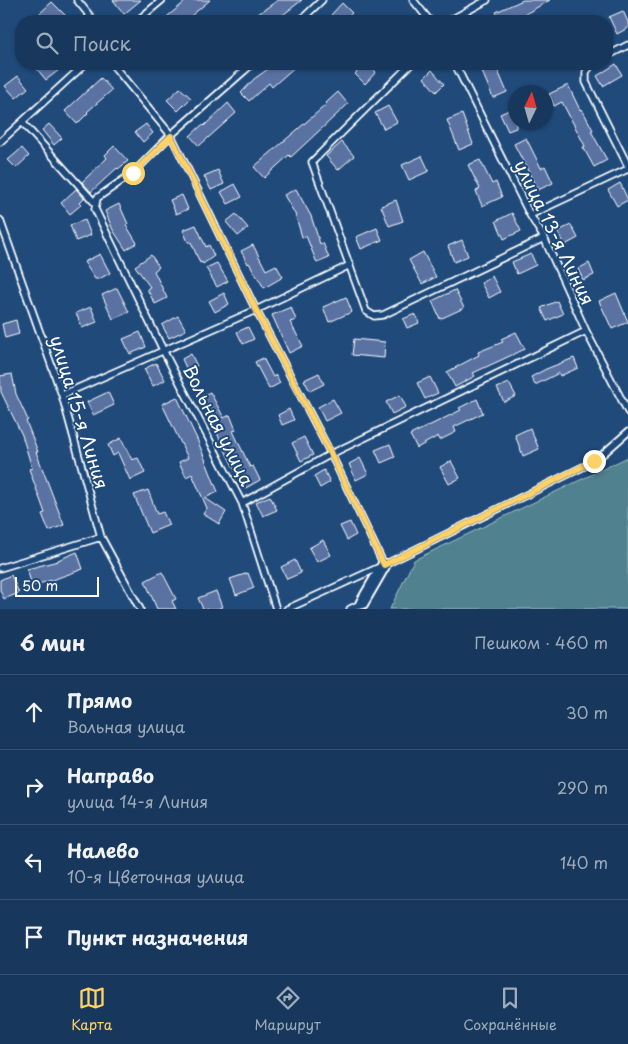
<!DOCTYPE html>
<html lang="ru">
<meta charset="utf-8">
<style>
body{margin:0;font-family:"Playpen Sans",sans-serif;background:#244365;color:#f1f3f6}
.compass{position:absolute;left:508px;top:85px;width:45px;height:45px;border-radius:50%;background:#17385c;box-shadow:0 1px 4px #0004;rotate:5deg}
.scale{position:absolute;left:15px;bottom:12px;width:84px;box-sizing:border-box;padding-left:5px;border:2px solid #fff;border-top:0;font-size:14px;line-height:18px;white-space:nowrap;color:#fff;-webkit-text-stroke:4px #1f4a7a;paint-order:stroke}
.stop{position:absolute;width:15px;height:15px;margin:-11px;border:4px solid #ffd166;border-radius:50%;background:#fff}
.stop.end{background:#ffd166;border-color:#fff;box-shadow:0 1px 5px #0008}
.list{margin:0;padding:0;list-style:none}
h2{display:flex;justify-content:space-between;align-items:center;height:65px;margin:0;padding:0 20px;font-size:21px}
h2 small{font-size:16px;font-weight:400;color:#9eacbb}
.list li{display:grid;grid-template-columns:32px 1fr auto;gap:15px;align-items:center;box-sizing:border-box;height:75px;padding:0 20px;border-top:1px solid #365272}
.list b{display:block;font-size:19px;white-space:nowrap}
.list p{margin:0;font-size:16px;white-space:nowrap;color:#9eacbb}
.list em{font-size:16px;font-style:normal;color:#9eacbb}
.icon{flex:none;width:28px;height:28px;fill:none;stroke:currentColor;stroke-width:2;stroke-linecap:round;stroke-linejoin:round}
.map{position:relative;flex:none;width:628px;height:609px;overflow:hidden}
.search{position:absolute;background:#17385c;box-shadow:0 1px 4px #0004;left:15px;right:15px;top:15px;height:55px;display:flex;align-items:center;gap:12px;box-sizing:border-box;padding:0 18px;border-radius:20px;color:#9eacbb;font-size:19px}
.sheet{height:365px;background:#17385c}
nav{display:flex;justify-content:space-around;align-items:center;box-sizing:border-box;height:70px;border-top:1px solid #365272;background:#17385c;font-size:14px;color:#9eacbb}
nav a{display:grid;justify-items:center;gap:2px}
nav .on{color:#ffd166}
.map>svg:first-child{display:block}
.green{fill:#4f828e;stroke:#a7c0c6}
.building{fill:#5a72a2;stroke:#fff}
.lines{fill:none;stroke-linecap:round;stroke-linejoin:round}
.lane-casing{stroke:#fff;stroke-width:9}
.street-casing{stroke:#fff;stroke-width:15}
.lane{stroke:#1f4a7a;stroke-width:5.5}
.street{stroke:#1f4a7a;stroke-width:11}
.route{stroke:#ffd166;stroke-width:6}
.labels{text-anchor:middle;dominant-baseline:central;stroke-width:4;stroke-linejoin:round;paint-order:stroke}
.street-label{font-size:18px;fill:#fff;stroke:#1f4a7a}
</style>
<div class="map">
<svg width="628" height="609" viewBox="0 0 628 609">
<rect width="100%" height="100%" fill="#1f4a7a"/>
<filter id="ink" filterUnits="userSpaceOnUse"><feTurbulence type="fractalNoise" baseFrequency=".02" numOctaves="2"/><feDisplacementMap in="SourceGraphic" scale="10" xChannelSelector="R" yChannelSelector="G"/><feConvolveMatrix kernelMatrix="1 2 1 2 8 2 1 2 1" color-interpolation-filters="sRGB"/></filter>
<g filter="url(#ink)">
<!-- green -->
<path class="green" d="M628,457v152h-238l24,-49z"/>
<!-- building -->
<path class="building" d="M113,0h28l-17,14z
M187,0h23l-25,21h-23z
M278,0h24l-27,21h-27z
M523,0h27l-37,21h-13l-4,-9z
M52,2l19,19h-25l-7,-7z
M342,3l10,10 -8,8h-7l-6,-6z
M623,11l5,11v6l-11,6 -8,-17z
M33,64h21l5,6 -13,10z
M275,64h23l-26,23 -3,-4 -20,18 -8,-8 13,-14z
M364,64h4l8,8 -11,12 -10,-10z
M479,64h16l12,28 -14,6z
M616,64l6,11 -19,11 -6,-10z
M432,70l12,14 -8,8 -12,-14z
M18,76l10,12 -12,10 -11,-12z
M101,78l11,12 -25,22 1,1 -11,11 -12,-13z
M568,85l12,25 2,-1 11,21 -2,1 16,29 -13,7 -11,-20 2,-1 -23,-44 -8,4 -5,-12z
M180,88l11,10 -13,13 -11,-11z
M338,92l10,12 -57,53 -2,-2 -25,23 -10,-11 73,-63 -1,-1z
M228,103l8,10 -37,33 -9,-10 12,-11 2,1z
M388,106l9,16 -13,7 -9,-16z
M516,107v21l-8,3 -8,-17z
M462,114l11,30 -14,6 -12,-30z
M49,124l13,14 -8,7 -12,-15z
M146,124l7,9 -10,9 -8,-10z
M526,138l15,30 4,-2 8,17 -15,7 -24,-46z
M342,142l12,14 -16,14 -12,-14z
M114,146l14,15 -10,8 -1,-1 -26,24 -9,-10 25,-24 -2,-3z
M22,148l7,8 -13,12 -8,-8z
M422,156l7,15 -20,9 -7,-15z
M480,160l12,24 4,-2 6,15 -20,9 -6,-15 4,-2 -12,-24z
M218,170l6,14 -13,6 -7,-14z
M620,183l8,17 -11,6 -9,-16z
M235,184l7,13 -14,7 -7,-12z
M76,189l8,9 -4,4 2,2 -12,10 -9,-11z
M296,189l15,27 9,28 3,-1 6,15 -12,5 -11,-27 -4,1 -7,-23 -11,-19z
M182,195l6,14 -12,5 -6,-14z
M396,200l7,21 -14,5 -8,-20z
M119,204l9,20 -2,1 11,18 -11,7 -13,-20 -8,-19z
M512,213l9,18 -17,8 -8,-18z
M236,214l12,14 -10,8 -12,-14z
M85,220l6,15 -15,6 -6,-16z
M196,225l10,22 3,-2 5,11 -11,8 -1,-2 -2,1 -9,-21h-3l-5,-12z
M571,225l7,13 -13,7 -7,-14z
M377,228l5,12 -21,9 -5,-12z
M462,240l6,16 -14,6 -6,-16z
M253,245l13,25 10,-5 7,12 -19,11 -15,-25 -1,1 -7,-13z
M423,252l13,25 -14,7 -13,-24z
M100,254l10,19 -11,6h-4l-11,-17z
M531,254l5,11 -19,9 -5,-12z
M151,255l8,12 -5,4 13,27 -12,6 -8,-15 3,-2 -15,-21z
M217,263l11,18 -11,6 -11,-19z
M589,263l5,12 -11,5 -5,-11z
M492,276l8,16 -11,6 -8,-15z
M117,288l12,24 -16,7 -11,-24z
M455,290l9,18 -24,11 -8,-18z
M224,293l5,11 -14,8 -6,-11z
M616,293l12,29 -16,7 -13,-28z
M346,297l6,15 -23,10 -6,-15z
M557,301l6,13 -16,7 -6,-13z
M91,307l6,15 -15,6 -6,-15z
M291,307l5,13 -6,2 13,24 -14,7 -17,-38z
M415,314l4,9 -12,5 -4,-9z
M178,316l8,14 -17,8 -7,-13z
M16,320l3,14 -14,4 -3,-14z
M248,327l6,12 -11,5 -6,-12z
M140,332l6,15 -16,7 -7,-15z
M516,332l9,17 -52,24 2,3 -20,11 -8,-15 32,-17 -1,-3 25,-10 -2,-3z
M354,339l31,3 -1,16 -32,-3z
M191,354l6,12 -10,4 -5,-11z
M263,358l10,19 3,-2 4,8 -11,6 -14,-27z
M574,358l4,10 -18,8 -1,-3 -24,12 -4,-8 15,-8z
M156,363l9,17 -12,6 -9,-17z
M319,373l5,11 -14,7 -6,-11z
M12,374l4,20 12,26 -2,1 12,31h-2l28,73 -15,6 -7,-17 3,-1 -16,-44 3,-1 -10,-33 -21,-43 -1,-16z
M430,377l8,16 -13,6 -8,-16z
M509,383l7,13 -12,6 -7,-14z
M108,392l6,13 -21,10 -6,-13z
M210,392l14,26 6,-3 6,15 -3,1 17,36 3,-1 7,14 -16,9 -24,-49 -13,-32 -3,1 -6,-11z
M400,395l6,12 -14,7 -6,-12z
M177,397l20,42 21,53 -13,6 21,14 -7,12 -16,-10 4,-6 -15,-34 -6,3 -7,-15 9,-4 -26,-54z
M333,399l8,14 -16,8 -7,-14z
M477,399l6,14 -29,14 2,5 -16,8 -2,-4 -21,12 -7,-13 51,-25 -2,-2z
M289,409l5,11 -12,5 -4,-10z
M530,428l9,21 -16,7 -8,-21z
M304,437l9,18 -12,6 -9,-18z
M121,438l11,22 6,-2 7,15 -15,7 -12,-27 -5,3 -5,-11z
M390,444l5,13 -14,6 -6,-13z
M360,458l8,16 -12,6 -7,-16z
M451,461l9,17 -11,6 -9,-17z
M324,470l6,12 -10,6 -6,-12z
M148,490l9,24 6,-2 6,13 -19,8 -16,-38z
M270,496l7,14 -14,6 -7,-14z
M350,522l6,13 -9,5 -7,-14z
M323,540l8,15 -14,7 -8,-14z
M77,552l6,17 -28,10 -23,7 -5,-17 31,-8v-1z
M295,560l6,13 -14,6 -6,-12z
M162,572l14,27 -4,2 4,8h-19l-12,-28z
M248,573l6,15 -18,7 -6,-16z
M11,575l8,18 -15,6 -4,-9v-10z
M216,591l6,16 -5,2h-14l-5,-11z"/>
<g class="lines">
<defs>
<path id="lane" d="M77,0l17,21
M413,0l17,21
M137,21l25,-21
M300,21l22,-21
M449,21l38,-21
M607,56l21,-11
M112,64l59,71 85,175 75,144 53,111
M252,64l-81,71 -38,38 -36,25 -2,11 68,141 79,153 89,-49 255,-123
M411,64l-99,98 54,149 8,5 9,-1 161,-77
M455,64l75,151 14,23 42,93 42,81
M592,64l-6,8v10l42,84
M22,122l73,81
M0,142l85,-78
M530,215l98,-46
M0,220l62,175 39,142 39,72
M62,395l194,-85 94,-45
M242,503l34,106
M0,568l101,-31
M287,609l97,-44 211,-104 33,-29
M350,609l12,-6"/>
<path id="street" d="M362,603l22,-38"/>
</defs>
<!-- lane casing -->
<use href="#lane" class="lane-casing"/>
<!-- street casing -->
<use href="#street" class="street-casing"/>
<!-- lane -->
<use href="#lane" class="lane"/>
<!-- street -->
<use href="#street" class="street"/>
</g>
</g>
<g class="lines" filter="url(#ink)">
<!-- route -->
<path class="route" d="M133,173l38,-37 85,174 75,144 53,111 210,-104"/>
</g>
<g class="labels">
<!-- street labels -->
<g class="street-label">
<text transform="translate(555 232) rotate(64)">улица 13-я Линия</text>
<text transform="translate(80 412) rotate(73)">улица 15-я Линия</text>
<text transform="translate(219 425) rotate(63)">Вольная улица</text>
</g>
</g>
</svg>
<svg class="compass" viewBox="-18 -18 36 36"><path d="M0-13l5 13h-10z" fill="#e53935"/><path d="M0 13l5-13h-10z" fill="#9eacbb"/></svg>
<div class="scale">50 m</div>
<div class="stop" style="left:133px;top:173px"></div>
<div class="stop end" style="left:594px;top:461px"></div>
<div class="search"><svg class="icon" aria-label="search" viewBox="0 0 24 24"><circle cx="10" cy="10" r="6"/><path d="M15 15l6 6"/></svg>Поиск</div>
</div>
<section class="sheet">
<h2>6 мин<small>Пешком · 460 m</small></h2>
<ul class="list">
<li><svg class="icon" aria-label="ahead" viewBox="0 0 24 24"><path d="M12 20V5M6 11l6-6 6 6"/></svg><div><b>Прямо</b><p>Вольная улица</p></div><em>30 m</em></li>
<li><svg class="icon" aria-label="right" viewBox="0 0 24 24"><path d="M7 20v-9h11M14 6l5 5-5 5"/></svg><div><b>Направо</b><p>улица 14-я Линия</p></div><em>290 m</em></li>
<li><svg class="icon" aria-label="left" viewBox="0 0 24 24"><path d="M17 20v-9H6M10 6l-5 5 5 5"/></svg><div><b>Налево</b><p>10-я Цветочная улица</p></div><em>140 m</em></li>
<li><svg class="icon" aria-label="arrive" viewBox="0 0 24 24"><path d="M6 21V4h12l-3 4 3 4H6"/></svg><div><b>Пункт назначения</b></div></li>
</ul>
</section>
<nav>
<a class="on"><svg class="icon" aria-label="map" viewBox="0 0 24 24"><path d="M3 6l6-2 6 2 6-2v14l-6 2-6-2-6 2zM9 4v14M15 6v14"/></svg>Карта</a>
<a><svg class="icon" aria-label="directions" viewBox="0 0 24 24"><path d="M12 3l9 9-9 9-9-9zM9 14v-3h6M13 9l2 2-2 2"/></svg>Маршрут</a>
<a><svg class="icon" aria-label="saved" viewBox="0 0 24 24"><path d="M7 4h10v16l-5-4-5 4z"/></svg>Сохранённые</a>
</nav>
